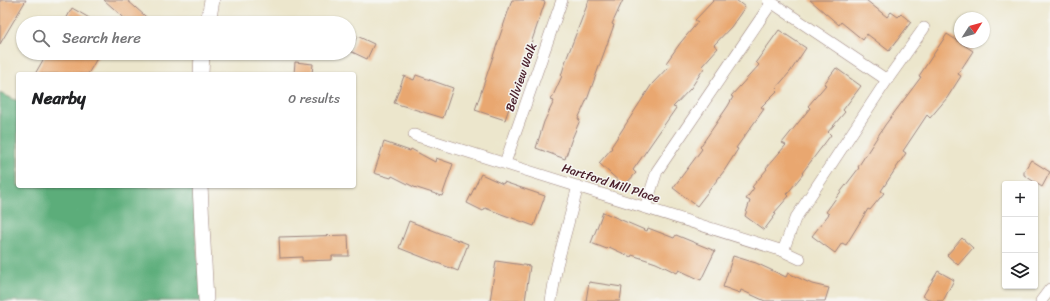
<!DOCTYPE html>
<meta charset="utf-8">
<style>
body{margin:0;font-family:Sriracha,sans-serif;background:#f2f2f2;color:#202124}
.controls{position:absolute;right:12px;bottom:12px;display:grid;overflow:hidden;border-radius:4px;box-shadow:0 1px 3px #0004}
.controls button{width:36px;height:36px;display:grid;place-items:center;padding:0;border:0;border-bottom:1px solid #e0e0e0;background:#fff;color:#202124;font:20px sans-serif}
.compass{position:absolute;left:954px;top:12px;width:36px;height:36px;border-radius:50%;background:#fff;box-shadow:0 1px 3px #0004;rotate:54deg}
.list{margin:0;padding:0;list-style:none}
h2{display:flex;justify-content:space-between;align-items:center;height:52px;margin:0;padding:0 16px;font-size:17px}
h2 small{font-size:13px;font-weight:400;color:#757577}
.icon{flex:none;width:22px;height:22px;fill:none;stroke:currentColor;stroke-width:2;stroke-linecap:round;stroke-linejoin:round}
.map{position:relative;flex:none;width:1050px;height:301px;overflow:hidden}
.search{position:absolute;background:#fff;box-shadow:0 1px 3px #0004;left:16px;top:16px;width:340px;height:44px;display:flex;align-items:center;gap:10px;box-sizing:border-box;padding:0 14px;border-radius:22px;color:#757577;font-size:15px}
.panel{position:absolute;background:#fff;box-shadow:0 1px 3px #0004;left:16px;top:72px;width:340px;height:116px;border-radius:4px}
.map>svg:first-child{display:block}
.forest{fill:#5cad7a;stroke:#536652}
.building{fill:#e9a76f}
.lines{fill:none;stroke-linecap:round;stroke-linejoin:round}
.minor-casing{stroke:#9b827c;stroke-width:12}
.secondary-casing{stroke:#9b827c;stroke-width:16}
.minor{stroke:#fff;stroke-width:11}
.secondary{stroke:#fff;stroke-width:15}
.labels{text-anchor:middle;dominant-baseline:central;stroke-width:3;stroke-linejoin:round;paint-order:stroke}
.street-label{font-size:12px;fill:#4a1f2b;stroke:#f6f6f2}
</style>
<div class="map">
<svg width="1050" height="301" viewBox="0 0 1050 301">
<rect width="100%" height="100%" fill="#f6f6f2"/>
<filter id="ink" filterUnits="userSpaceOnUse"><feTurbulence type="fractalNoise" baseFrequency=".025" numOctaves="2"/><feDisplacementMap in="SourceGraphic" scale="8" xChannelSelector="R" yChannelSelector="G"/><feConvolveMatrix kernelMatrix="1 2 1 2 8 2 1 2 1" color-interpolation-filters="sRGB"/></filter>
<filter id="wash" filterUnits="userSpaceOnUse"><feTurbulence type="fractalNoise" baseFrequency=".012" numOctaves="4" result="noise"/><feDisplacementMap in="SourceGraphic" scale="16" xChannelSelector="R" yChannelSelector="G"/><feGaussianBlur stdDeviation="0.9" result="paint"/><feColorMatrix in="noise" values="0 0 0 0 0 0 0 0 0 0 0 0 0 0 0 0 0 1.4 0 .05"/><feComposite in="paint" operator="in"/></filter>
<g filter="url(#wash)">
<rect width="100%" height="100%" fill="#ece6cc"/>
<!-- forest -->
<path class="forest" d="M0,93l18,8v85h177v43l7,72h-202z"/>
<g id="blocks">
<!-- building -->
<path class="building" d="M0,0h26l-26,44z
M104,0h23l26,23h-23z
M512,0h27l6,2 -40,118 -30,-10z
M589,0h34l-11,24 2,1 -26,72 -10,22 2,1 -9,21 -6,18 -29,-11 8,-26 10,-21 -3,-1 11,-24h-1l5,-16z
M714,0h22l9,7 -14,20 -17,18 4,3 -16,18 2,2 -13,20 -18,19 3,1 -43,62 3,3 -12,13 -25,-23 13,-15 -1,-1 41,-63 18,-19 -4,-2 15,-21 17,-20 -3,-2z
M810,0h56l21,17 4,-5 7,5 3,-3 10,8 -22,29 -22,-17 -4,6 -22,-18 -2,3z
M72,8l26,15h-34z
M779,30l27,18 -16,24 -14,16 2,2 -17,17 3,2 -28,39 2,1 -14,22 -27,35 -24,-18 29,-39 -2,-2 28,-41 5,-9 -2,-1 28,-31 -3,-3z
M947,34l26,17 -15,23 3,2 -14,22 -17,20 -3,-3 -24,36 3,2 -25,38 3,2 -14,17 -2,-1 -22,36 -4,-2 -7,10 -23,-17 17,-22 -3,-2 10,-14 23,-30 -1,-1 27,-42 36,-48 -2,-1z
M357,36l17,8 -7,15 -17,-8z
M47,53h53l-12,21h-53z
M295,62l18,2 -1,10h-18z
M836,68l25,18 -18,24 2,2 -17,20 3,3 -29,38 1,1 -16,20 2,2 -15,17 2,1 -12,16 -19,-14 5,-15 -4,-2 8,-11 -2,-1 15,-18 -1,-1 20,-23 -4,-2 28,-35 -2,-2 18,-21 -2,-1z
M416,75l37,13 -10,30 -49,-15 10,-27 10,4z
M384,142l26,9 1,-2 24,13 1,-4 17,6 -11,32 -28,-9 -22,-11 -1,2 -17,-5z
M1031,160l19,12 -8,15 -18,-12v-4z
M481,174l22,10 1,-2 41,14 -11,30 -49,-18 -2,3 -16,-8z
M603,212l44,19 1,-3 26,10 2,-3 39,16 -14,29 -22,-10 -2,3 -21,-10 -24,-8 -1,2 -22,-10 -2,2 -16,-6z
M409,221l59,23 -10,27 -59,-23z
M348,235l1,21h-17v4l-30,1v-4l-22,1 -1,-21z
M962,238l11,10 -15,17 -11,-10z
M733,256l23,7 30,14 2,-4 24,11 17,4 -4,13h-60l-24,-11 -1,3 -17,-6z
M496,261l34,5 -5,35h-35z
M938,271l16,9 -11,21h-11l-9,-5z
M589,282l33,5 -2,14h-34z"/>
</g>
</g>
<g filter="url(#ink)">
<use href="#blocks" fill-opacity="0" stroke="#9b827c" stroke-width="1"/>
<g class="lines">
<defs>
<path id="minor" d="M768,0l119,80
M414,135l369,116 17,8
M505,163l57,-163
M645,208l12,-37 115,-169
M783,251l12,-32 92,-139 37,-52
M551,301l6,-36 21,-79
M1041,301l9,-12"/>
<path id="secondary" d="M208,23l4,-23
M201,74l1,-21
M200,186l6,115"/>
</defs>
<!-- minor casing -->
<use href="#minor" class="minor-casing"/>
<!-- secondary casing -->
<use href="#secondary" class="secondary-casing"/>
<!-- minor -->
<use href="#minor" class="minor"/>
<!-- secondary -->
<use href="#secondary" class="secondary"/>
</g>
</g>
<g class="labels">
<!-- street labels -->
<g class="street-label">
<text transform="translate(521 77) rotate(-71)">Bellview Walk</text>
<text transform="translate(611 183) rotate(18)">Hartford Mill Place</text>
</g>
</g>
</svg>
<div class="controls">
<button>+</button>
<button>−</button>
<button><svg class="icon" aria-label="layers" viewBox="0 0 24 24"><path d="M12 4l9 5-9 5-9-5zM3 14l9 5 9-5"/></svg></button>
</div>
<svg class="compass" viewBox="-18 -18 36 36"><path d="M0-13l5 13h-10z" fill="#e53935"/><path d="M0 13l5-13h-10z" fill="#757577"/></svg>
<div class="search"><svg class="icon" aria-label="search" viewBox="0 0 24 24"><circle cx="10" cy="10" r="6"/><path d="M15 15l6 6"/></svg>Search here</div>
<section class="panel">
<h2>Nearby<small>0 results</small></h2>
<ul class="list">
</ul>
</section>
</div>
